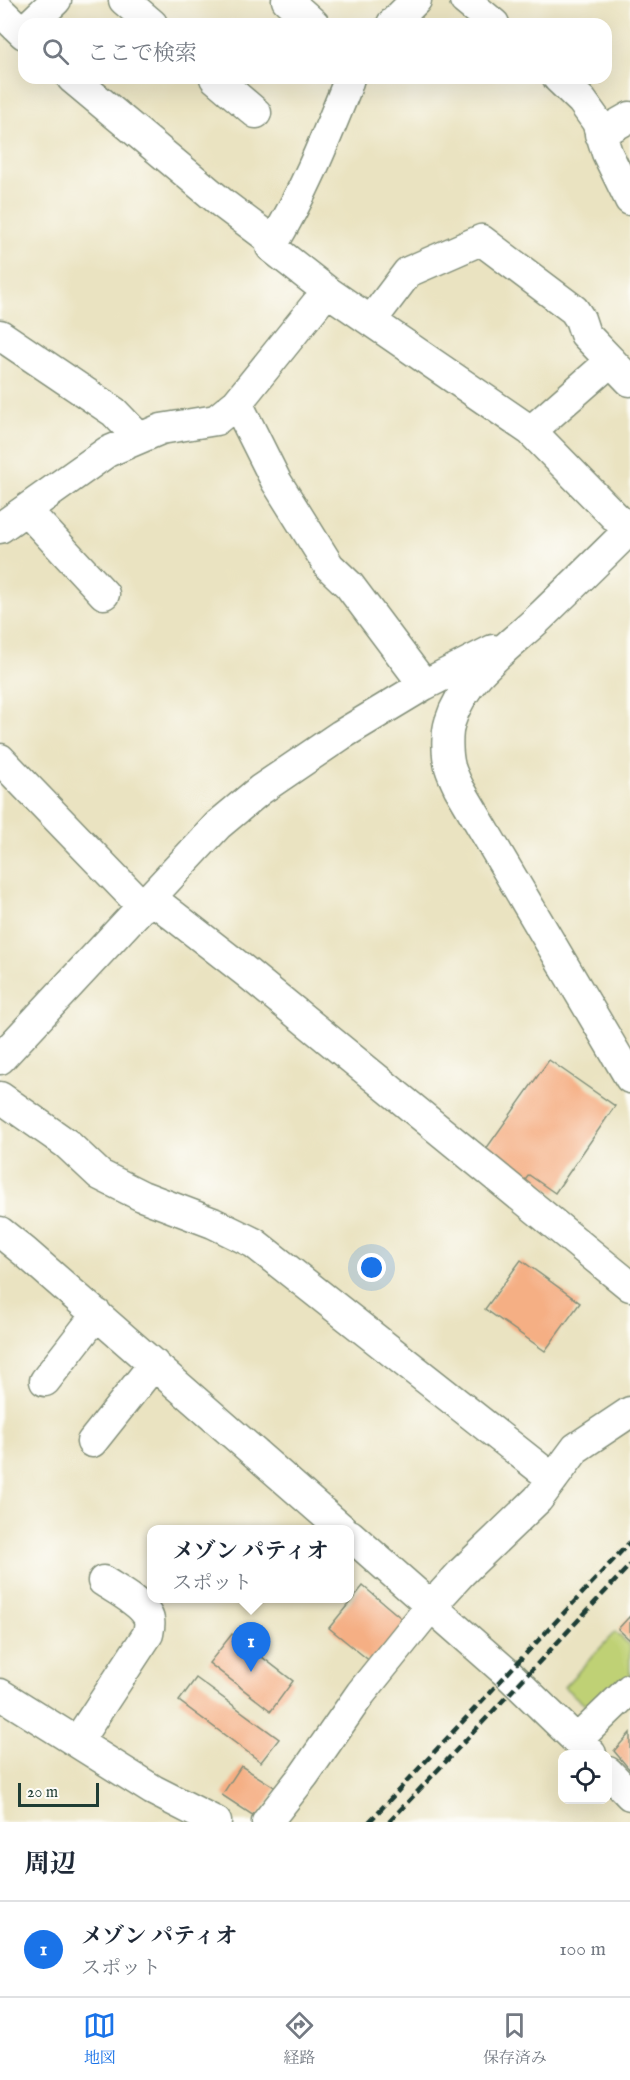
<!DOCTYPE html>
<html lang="ja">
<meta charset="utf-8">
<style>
body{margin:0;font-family:"IM FELL English","Noto Serif JP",serif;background:#f2f2f3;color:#1f2937}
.controls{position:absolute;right:18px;bottom:18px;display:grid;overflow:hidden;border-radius:12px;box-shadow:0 6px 24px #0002}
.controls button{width:54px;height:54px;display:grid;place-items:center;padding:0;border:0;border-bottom:2px solid #e0e1e3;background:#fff;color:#1f2937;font:30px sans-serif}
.scale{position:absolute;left:18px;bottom:15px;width:81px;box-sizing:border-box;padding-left:6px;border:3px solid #1f3d34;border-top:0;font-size:16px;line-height:21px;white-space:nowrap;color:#1f3d34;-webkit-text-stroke:4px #fdfcf7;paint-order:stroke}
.you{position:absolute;left:372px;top:1268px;width:21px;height:21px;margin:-15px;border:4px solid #fff;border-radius:50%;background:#1a73e8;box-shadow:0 0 0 9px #1a73e833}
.badge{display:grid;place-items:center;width:39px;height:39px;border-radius:50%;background:#1a73e8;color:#fff;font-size:20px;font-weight:700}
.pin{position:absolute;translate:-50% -50px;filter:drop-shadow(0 2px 3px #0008)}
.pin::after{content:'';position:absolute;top:32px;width:21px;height:18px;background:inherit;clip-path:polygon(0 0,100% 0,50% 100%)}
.popup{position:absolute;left:147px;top:1525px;width:207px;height:78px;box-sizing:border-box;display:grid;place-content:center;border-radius:12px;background:#fff;filter:drop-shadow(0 2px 4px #0005);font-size:20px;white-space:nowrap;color:#747a83}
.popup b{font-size:22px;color:#1f2937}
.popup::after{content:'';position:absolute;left:50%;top:100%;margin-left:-12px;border:12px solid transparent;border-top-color:#fff}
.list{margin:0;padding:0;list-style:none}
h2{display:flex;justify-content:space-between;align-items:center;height:78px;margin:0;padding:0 24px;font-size:26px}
h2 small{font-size:20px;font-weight:400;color:#747a83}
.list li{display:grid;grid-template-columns:39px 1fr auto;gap:18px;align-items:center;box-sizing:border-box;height:96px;padding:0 24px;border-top:2px solid #e0e1e3}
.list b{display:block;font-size:22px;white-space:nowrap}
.list p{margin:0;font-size:20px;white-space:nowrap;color:#747a83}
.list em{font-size:20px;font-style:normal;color:#747a83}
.icon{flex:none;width:33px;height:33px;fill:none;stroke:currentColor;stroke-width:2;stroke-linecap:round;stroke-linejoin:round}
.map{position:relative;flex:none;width:630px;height:1822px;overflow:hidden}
.search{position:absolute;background:#fff;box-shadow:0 6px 24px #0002;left:18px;right:18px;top:18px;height:66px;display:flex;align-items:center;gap:15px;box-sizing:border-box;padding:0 21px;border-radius:18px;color:#747a83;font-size:22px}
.sheet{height:174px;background:#fff}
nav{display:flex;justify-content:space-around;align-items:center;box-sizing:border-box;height:84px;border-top:2px solid #e0e1e3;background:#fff;font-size:16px;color:#747a83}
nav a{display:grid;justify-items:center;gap:3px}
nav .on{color:#1a73e8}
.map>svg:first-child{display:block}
.green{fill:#bfd174;stroke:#6f8754;stroke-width:1.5}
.building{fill:#f5af84}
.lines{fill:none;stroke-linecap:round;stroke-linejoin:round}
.minor-casing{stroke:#84907a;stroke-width:33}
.minor{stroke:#fff;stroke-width:30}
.rail{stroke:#1f3d34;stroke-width:4.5;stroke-dasharray:9 4.5;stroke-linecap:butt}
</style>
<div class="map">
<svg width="630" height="1822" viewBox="0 0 630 1822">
<rect width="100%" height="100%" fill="#fdfcf7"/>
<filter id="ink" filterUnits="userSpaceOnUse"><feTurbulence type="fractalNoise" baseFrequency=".0167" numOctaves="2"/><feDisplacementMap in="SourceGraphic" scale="12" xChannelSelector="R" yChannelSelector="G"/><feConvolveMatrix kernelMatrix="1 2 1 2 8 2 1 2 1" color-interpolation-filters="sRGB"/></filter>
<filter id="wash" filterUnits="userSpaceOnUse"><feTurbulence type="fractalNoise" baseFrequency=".008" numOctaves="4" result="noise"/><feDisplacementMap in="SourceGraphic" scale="24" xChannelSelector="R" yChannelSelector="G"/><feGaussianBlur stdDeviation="1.35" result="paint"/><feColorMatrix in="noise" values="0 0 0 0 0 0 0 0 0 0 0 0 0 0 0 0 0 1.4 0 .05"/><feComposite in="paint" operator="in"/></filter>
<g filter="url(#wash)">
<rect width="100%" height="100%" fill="#eae3c1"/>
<!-- green -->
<path class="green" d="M615,1632l15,13v33l-33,37 -33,-28z"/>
<g id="blocks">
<!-- building -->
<path class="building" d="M549,1060l66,46 -60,87 -26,-18 -7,9 -41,-28z
M521,1260l59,43 -35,48 -60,-42z
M363,1586l44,37 -36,39 -42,-34z
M630,1616v24l-12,-11z
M232,1634l61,47 -22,30 -62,-48z
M196,1678l83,61 -18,23 -82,-61z
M630,1733v37l-16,-19z
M241,1766l35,22 -19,30 -35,-23z"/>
</g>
</g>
<g filter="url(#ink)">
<use href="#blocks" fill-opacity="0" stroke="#84907a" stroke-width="1.5"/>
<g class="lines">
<defs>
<path id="minor" d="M124,0l28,24
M287,0l27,24
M465,0l29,24
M0,11l24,23
M31,24l25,-24
M392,24l24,-24
M72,78l150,125 52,39
M215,78l41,35
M349,78l-3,10c-22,55 -44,109 -75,159l56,44 204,140 97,99
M558,78l24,23 15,21 10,31 23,47
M600,134l30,-17
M371,321l37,-49 73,-32 93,70 6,9 5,15 45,47
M0,335l114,77 25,26
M237,403l39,78 53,85 20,19 75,100
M531,431l80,-70
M27,511l77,83
M0,528l107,-76 54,-23 55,-9 21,-17 90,-112
M630,529c-30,30 -61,60 -92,90 -31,29 -75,59 -88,103 -4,12 -3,33 0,45 2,7 6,15 9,21l171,290
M0,759l143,148
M151,898l95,74 384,314
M0,1059l218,-234 42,-35 81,-55 83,-50 69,-35
M0,1097l67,47 33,31 42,21 71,27 41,20 299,236
M0,1232l25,20 318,278
M45,1381l52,-67
M92,1442l62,-78
M350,1535l157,138 84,81
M0,1694l153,96 63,32
M577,1740l53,-51
M77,1742l71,-108c1,-6 3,-13 -1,-19 -7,-13 -32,-26 -44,-34
M608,1772l22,23
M267,1822l37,-47 57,-82 70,-87 31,-34 76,-73 38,-51 54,-36"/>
</defs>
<!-- minor casing -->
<use href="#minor" class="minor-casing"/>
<!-- minor -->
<use href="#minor" class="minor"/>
<!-- rail -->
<path class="rail" d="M369,1822l261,-280
M389,1822l241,-257"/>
</g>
</g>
</svg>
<div class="controls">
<button><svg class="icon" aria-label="locate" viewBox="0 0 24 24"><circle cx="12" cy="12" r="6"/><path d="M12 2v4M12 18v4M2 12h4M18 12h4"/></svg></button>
</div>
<div class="scale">20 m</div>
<div class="you"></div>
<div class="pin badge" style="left:251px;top:1672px">1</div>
<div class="popup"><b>メゾン パティオ</b>スポット</div>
<div class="search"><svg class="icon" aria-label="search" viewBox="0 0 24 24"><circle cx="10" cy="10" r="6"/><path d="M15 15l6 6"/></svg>ここで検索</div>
</div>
<section class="sheet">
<h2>周辺<small></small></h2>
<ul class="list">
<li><span class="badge">1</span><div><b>メゾン パティオ</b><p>スポット</p></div><em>100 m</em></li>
</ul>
</section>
<nav>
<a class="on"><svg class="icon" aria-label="map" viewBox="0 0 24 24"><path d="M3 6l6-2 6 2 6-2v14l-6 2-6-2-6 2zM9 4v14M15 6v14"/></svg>地図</a>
<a><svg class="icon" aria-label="directions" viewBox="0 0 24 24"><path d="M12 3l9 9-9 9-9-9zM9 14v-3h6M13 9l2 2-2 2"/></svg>経路</a>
<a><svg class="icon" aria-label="saved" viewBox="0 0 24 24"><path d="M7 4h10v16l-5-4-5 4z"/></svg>保存済み</a>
</nav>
